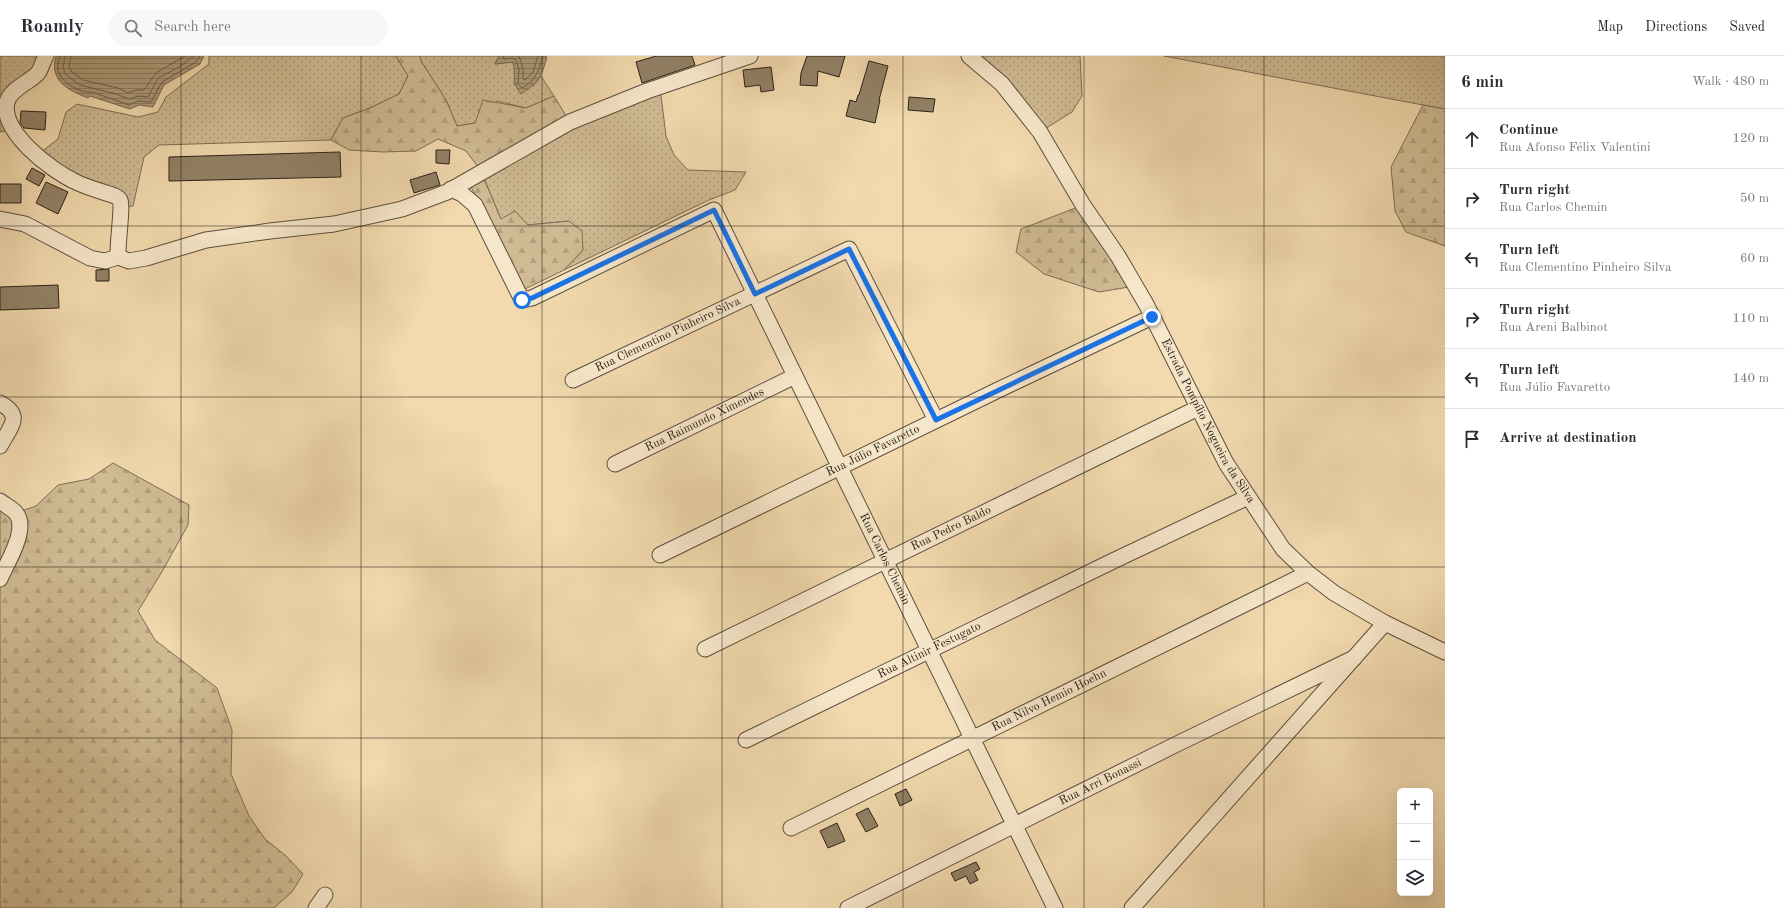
<!DOCTYPE html>
<meta charset="utf-8">
<style>
body{margin:0;font-family:"Old Standard TT",serif;background:#f7f7f7;color:#2b2b33}
.controls{position:absolute;right:12px;bottom:12px;display:grid;overflow:hidden;border-radius:6px;box-shadow:0 4px 16px #0002}
.controls button{width:36px;height:36px;display:grid;place-items:center;padding:0;border:0;border-bottom:1px solid #e1e1e2;background:#fff;color:#2b2b33;font:20px sans-serif}
.stop{position:absolute;width:12px;height:12px;margin:-9px;border:3px solid #1a73e8;border-radius:50%;background:#fff}
.stop.end{background:#1a73e8;border-color:#fff;box-shadow:0 1px 4px #0008}
.list{margin:0;padding:0;list-style:none}
h2{display:flex;justify-content:space-between;align-items:center;height:52px;margin:0;padding:0 16px;font-size:17px}
h2 small{font-size:13px;font-weight:400;color:#7c7c81}
.list li{display:grid;grid-template-columns:26px 1fr auto;gap:12px;align-items:center;box-sizing:border-box;height:60px;padding:0 16px;border-top:1px solid #e1e1e2}
.list b{display:block;font-size:15px;white-space:nowrap}
.list p{margin:0;font-size:13px;white-space:nowrap;color:#7c7c81}
.list em{font-size:13px;font-style:normal;color:#7c7c81}
.icon{flex:none;width:22px;height:22px;fill:none;stroke:currentColor;stroke-width:2;stroke-linecap:round;stroke-linejoin:round}
.map{position:relative;flex:none;width:1445px;height:852px;overflow:hidden}
header{display:flex;align-items:center;gap:24px;box-sizing:border-box;height:56px;padding:0 20px;background:#fff;border-bottom:1px solid #e1e1e2}
header strong{font-size:19px}
nav{display:flex;gap:22px;margin-inline-start:auto;font-size:14px}
.search{width:280px;height:36px;background:#f7f7f7;display:flex;align-items:center;gap:10px;box-sizing:border-box;padding:0 14px;border-radius:22px;color:#7c7c81;font-size:15px}
main{display:flex}
aside{flex:1;background:#fff}
.map>svg:first-child{display:block}
.grass{fill:url(#grass-dots);stroke:#7d6e56}
.forest{fill:url(#forest-firs);stroke:#7d6e56}
.water{fill:url(#water-rules);stroke:#796a53}
.lines{fill:none;stroke-linecap:round;stroke-linejoin:round}
.shore{stroke:#6c5e4a;stroke-width:1}
.building{fill:#928166;stroke:#2a2118}
.minor-casing{stroke:#5c4f3e;stroke-width:17}
.minor{stroke:#f7e7ca;stroke-width:15}
.route{stroke:#1a73e8;stroke-width:5}
.grid{fill:none;stroke:#2a2118;stroke-width:1;stroke-opacity:0.55}
.labels{text-anchor:middle;dominant-baseline:central;stroke-width:3.5;stroke-linejoin:round;paint-order:stroke}
.street-label{font-size:12px;fill:#2a2118;stroke:#f7e7ca}
</style>
<header>
<strong>Roamly</strong>
<div class="search"><svg class="icon" aria-label="search" viewBox="0 0 24 24"><circle cx="10" cy="10" r="6"/><path d="M15 15l6 6"/></svg>Search here</div>
<nav><a>Map</a><a>Directions</a><a>Saved</a></nav>
</header>
<main>
<div class="map">
<svg width="1445" height="852" viewBox="0 0 1445 852">
<defs>
<pattern id="grass-dots" width="8" height="8" patternUnits="userSpaceOnUse"><rect width="8" height="8" fill="#d0bb94"/><path d="M2 2h.1M6 6h.1" fill="none" stroke="#b3a07f" stroke-width="1.8" stroke-linecap="round"/></pattern>
<pattern id="forest-firs" width="22" height="20" patternUnits="userSpaceOnUse"><rect width="22" height="20" fill="#d0bb94"/><path d="M5 1l3.5 6h-7zM16 11l3.5 6h-7z" fill="#b3a07f"/></pattern>
<pattern id="water-rules" width="6" height="5" patternUnits="userSpaceOnUse"><rect width="6" height="5" fill="#ae9b7b"/><path d="M0 2.5h6" fill="none" stroke="#8e7e64"/></pattern>
</defs>
<rect width="100%" height="100%" fill="#f2daae"/>
<filter id="stains"><feTurbulence type="fractalNoise" baseFrequency=".005" numOctaves="4"/><feColorMatrix values="0 0 0 0 .2 0 0 0 0 .09 0 0 0 0 .02 0 0 0 .5 -.17"/></filter>
<radialGradient id="worn" r=".72"><stop offset=".6" stop-color="#630" stop-opacity="0"/><stop offset="1" stop-color="#630" stop-opacity=".3"/></radialGradient>
<!-- grass -->
<path class="grass" d="M0,0h46l-39,45 5,29 -12,2z
M209,0h187l12,20 -9,18 -29,14 -27,10 -12,22 -172,5 -15,12 -11,49 -12,2 -85,-52 22,-17 8,-27 11,-8 61,13 20,-5 8,-15 43,-33z
M420,0h79l-4,8 18,-2 2,9 -1,14 19,1 8,-10 13,20 -28,12 -29,-7 -22,22 -18,3 -11,-26 -25,-39z
M969,0h111l2,40 -10,16 -32,20z
M1164,0h281v53l-22,-4z
M660,31l6,49 8,19 14,15 58,2 -11,18 -26,10 -145,70 19,-20 -14,-29 -41,4 -27,-6 -20,-48z"/>
<!-- forest -->
<path class="forest" d="M396,0h24l1,5 25,39 11,26 18,-3 8,-23 43,8 28,-12 16,26 -89,50 20,47 14,-8 13,14 41,-4 13,10 1,19 -19,20 -41,20 -56,-111 14,-8 -15,-20 -28,-12 -22,12 -33,1 -34,-2 -18,-10 12,-22 27,-10 29,-14 9,-18z
M1423,49l22,4v137l-39,-14 -11,-21 -4,-44z
M1083,149l52,81 -36,6 -55,-18 -28,-22 5,-23z
M113,407l76,42 -1,20 -25,45 -25,41 17,29 62,48 15,42 -1,44 18,42 16,23 20,16 18,19 -11,18 -18,16h-274v-407l16,12 20,-7 22,-21 31,-6z"/>
<!-- water -->
<path class="water" d="M56,0h148l-4,8 -36,21 -11,22 -14,-2 -9,4 -40,-13 -2,2c-20,-8 -39,-17 -32,-42z
M499,0h45l3,1c-6,21 -8,25 -26,37 -10,-13 -5,-17 -8,-32l-18,2z"/>
<g class="lines">
<!-- shore -->
<path class="shore" d="M60,0c-1,4 -3,8 -2,13 1,13 22,24 34,23l37,13 9,-4 13,1 11,-20 34,-20 4,-6
M65,0l-2,12 3,7 14,10 36,9 13,5 9,-3 10,1 10,-19 21,-11 15,-11
M71,0l-2,11 2,4 12,9 35,8 10,5 8,-3h8l12,-17 29,-17
M503,0l1,3 8,-1 4,2 3,10 -1,14 4,4c14,-7 17,-18 21,-32
M519,0l4,13v10l2,1 8,-8 5,-16"/>
</g>
<!-- building -->
<path class="building" d="M656,0h36l3,9 -53,18 -6,-21z
M807,0h38l-6,21 -21,-6 -1,15 -17,-1 1,-12z
M869,5l19,5 -9,34h1l-5,23 -29,-7 4,-16 6,2 2,-7h1z
M771,11l3,23 -13,2 -1,-7 -15,2 -2,-17z
M909,41l26,2 -2,13 -25,-2z
M21,55l25,1 -1,18 -21,-2 -4,-5z
M436,94h14l-1,14 -13,-1z
M340,96l1,25 -172,4v-24z
M32,112l13,7 -6,11 -13,-7z
M436,116l4,13 -26,8 -4,-13z
M46,126l22,10 -10,22 -22,-11z
M0,128h21v19h-21z
M109,213v12h-13v-11z
M58,229l1,23 -59,2v-23z
M906,733l6,11 -12,6 -5,-12z
M868,752l10,18 -12,6 -10,-18z
M837,767l8,18 -17,7 -8,-17z
M976,806l4,7 -6,3 4,8 -8,4 -4,-8 -11,5 -4,-8z"/>
<g class="lines">
<defs>
<g id="minor">
<path d="M46,0c-3,5 -5,13 -8,17 -8,9 -28,16 -31,29 -7,30 44,68 67,79 13,7 28,10 41,15 2,1 4,2 5,4 3,6 -3,46 -2,57"/>
<path id="s1" d="M969,0l33,28 38,48 43,73 35,51 28,48 80,159 57,86 25,24 26,20 51,30 60,29"/>
<path id="s2" d="M451,133l11,5 13,11 47,95 10,-2 182,-88 341,698"/>
<path d="M0,163l25,5 65,34 15,3 13,-4 11,4 17,-3 60,-18 64,-9 64,-7 68,-15 45,-17 123,-70 77,-31 103,-35"/>
<path id="s3" d="M573,324l276,-131 87,171"/>
<path d="M0,347c24,13 10,24 0,43"/>
<path id="s4" d="M615,408l180,-88"/>
<path d="M0,445c5,4 11,7 15,11 15,16 -8,50 -15,67"/>
<path id="s5" d="M660,499l336,-164 156,-74"/>
<path id="s6" d="M705,593l493,-241"/>
<path id="s7" d="M746,684l367,-179 135,-64"/>
<path id="s8" d="M791,772l517,-255"/>
<path d="M316,852l9,-13"/>
<path id="s9" d="M848,852l329,-164 177,-86"/>
<path d="M1132,852l253,-285"/>
</g>
</defs>
<!-- minor casing -->
<use href="#minor" class="minor-casing"/>
<!-- minor -->
<use href="#minor" class="minor"/>
</g>
<g class="lines">
<!-- route -->
<path class="route" d="M522,244l10,-2 182,-88 41,84 94,-45 87,171 216,-103"/>
</g>
<!-- grid -->
<path class="grid" d="M181,0v852M361,0v852M542,0v852M722,0v852M903,0v852M1084,0v852M1264,0v852M0,170h1445M0,341h1445M0,511h1445M0,682h1445"/>
<g class="labels">
<!-- street labels -->
<g class="street-label">
<text stroke="none"><textPath href="#s3" startOffset="105">Rua Clementino Pinheiro Silva</textPath></text>
<text stroke="none"><textPath href="#s4" startOffset="100">Rua Raimundo Ximendes</textPath></text>
<text stroke="none"><textPath href="#s1" startOffset="439">Estrada Pompílio Nogueira da Silva</textPath></text>
<text stroke="none"><textPath href="#s5" startOffset="237">Rua Júlio Favaretto</textPath></text>
<text stroke="none"><textPath href="#s6" startOffset="274">Rua Pedro Baldo</textPath></text>
<text stroke="none"><textPath href="#s2" startOffset="736">Rua Carlos Chemin</textPath></text>
<text stroke="none"><textPath href="#s7" startOffset="204">Rua Altinir Festugato</textPath></text>
<text stroke="none"><textPath href="#s8" startOffset="288">Rua Nilvo Hemio Hoehn</textPath></text>
<text stroke="none"><textPath href="#s9" startOffset="282">Rua Arri Bonassi</textPath></text>
</g>
</g>
<rect width="100%" height="100%" filter="url(#stains)"/>
<rect width="100%" height="100%" fill="url(#worn)"/>
</svg>
<div class="controls">
<button>+</button>
<button>−</button>
<button><svg class="icon" aria-label="layers" viewBox="0 0 24 24"><path d="M12 4l9 5-9 5-9-5zM3 14l9 5 9-5"/></svg></button>
</div>
<div class="stop" style="left:522px;top:244px"></div>
<div class="stop end" style="left:1152px;top:261px"></div>
</div>
<aside>
<h2>6 min<small>Walk · 480 m</small></h2>
<ul class="list">
<li><svg class="icon" aria-label="ahead" viewBox="0 0 24 24"><path d="M12 20V5M6 11l6-6 6 6"/></svg><div><b>Continue</b><p>Rua Afonso Félix Valentini</p></div><em>120 m</em></li>
<li><svg class="icon" aria-label="right" viewBox="0 0 24 24"><path d="M7 20v-9h11M14 6l5 5-5 5"/></svg><div><b>Turn right</b><p>Rua Carlos Chemin</p></div><em>50 m</em></li>
<li><svg class="icon" aria-label="left" viewBox="0 0 24 24"><path d="M17 20v-9H6M10 6l-5 5 5 5"/></svg><div><b>Turn left</b><p>Rua Clementino Pinheiro Silva</p></div><em>60 m</em></li>
<li><svg class="icon" aria-label="right" viewBox="0 0 24 24"><path d="M7 20v-9h11M14 6l5 5-5 5"/></svg><div><b>Turn right</b><p>Rua Areni Balbinot</p></div><em>110 m</em></li>
<li><svg class="icon" aria-label="left" viewBox="0 0 24 24"><path d="M17 20v-9H6M10 6l-5 5 5 5"/></svg><div><b>Turn left</b><p>Rua Júlio Favaretto</p></div><em>140 m</em></li>
<li><svg class="icon" aria-label="arrive" viewBox="0 0 24 24"><path d="M6 21V4h12l-3 4 3 4H6"/></svg><div><b>Arrive at destination</b></div></li>
</ul>
</aside>
</main>
